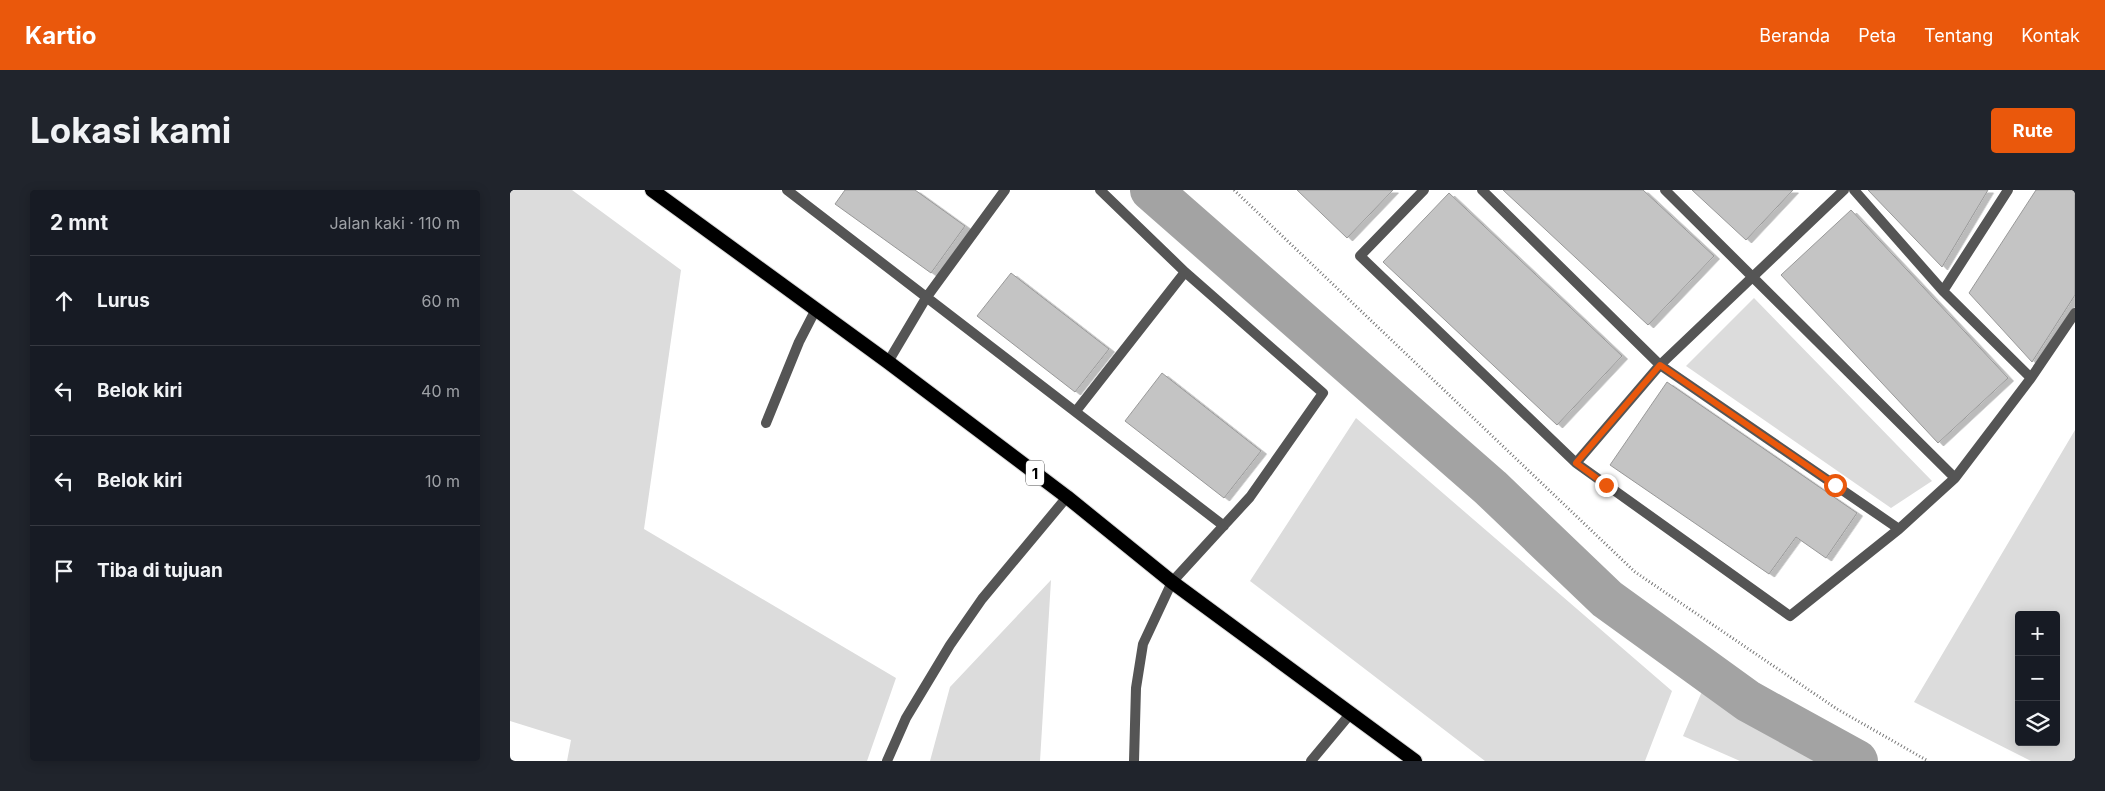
<!DOCTYPE html>
<html lang="id">
<meta charset="utf-8">
<style>
body{margin:0;font-family:Inter,sans-serif;background:#20242c;color:#f1f3f6}
.controls{position:absolute;right:15px;bottom:15px;display:grid;overflow:hidden;border-radius:5px;box-shadow:0 2px 12px #0003}
.controls button{width:45px;height:45px;display:grid;place-items:center;padding:0;border:0;border-bottom:1px solid #363941;background:#171b24;color:#f1f3f6;font:25px sans-serif}
.stop{position:absolute;width:15px;height:15px;margin:-11px;border:4px solid #ea580c;border-radius:50%;background:#fff}
.stop.end{background:#ea580c;border-color:#fff;box-shadow:0 1px 5px #0008}
.list{margin:0;padding:0;list-style:none}
h2{display:flex;justify-content:space-between;align-items:center;height:65px;margin:0;padding:0 20px;font-size:21px}
h2 small{font-size:16px;font-weight:400;color:#9ea1a6}
.list li{display:grid;grid-template-columns:32px 1fr auto;gap:15px;align-items:center;box-sizing:border-box;height:90px;padding:0 20px;border-top:1px solid #363941}
.list b{display:block;font-size:19px;white-space:nowrap}
.list em{font-size:16px;font-style:normal;color:#9ea1a6}
.icon{flex:none;width:28px;height:28px;fill:none;stroke:currentColor;stroke-width:2;stroke-linecap:round;stroke-linejoin:round}
.map{position:relative;flex:none;width:1565px;height:571px;overflow:hidden;border-radius:5px}
header{display:flex;align-items:center;gap:30px;box-sizing:border-box;height:70px;padding:0 25px;background:#ea580c;color:#fff}
header strong{font-size:24px}
nav{display:flex;gap:28px;margin-inline-start:auto;font-size:18px}
.intro{display:flex;align-items:center;justify-content:space-between;box-sizing:border-box;height:120px;padding:0 30px}
h1{margin:0;font-size:35px}
.button{padding:12px 22px;border-radius:5px;background:#ea580c;color:#fff;font-size:18px;font-weight:700}
main{display:flex;gap:30px;padding:0 30px}
aside{flex:1;background:#171b24;border-radius:5px;box-shadow:0 2px 12px #0003}
.map>svg:first-child{display:block}
.green{fill:#dcdcdc;fill-rule:evenodd}
.lines{fill:none;stroke-linecap:round;stroke-linejoin:round}
.river{stroke:#a3a3a3;stroke-width:42}
.building{fill:#c4c4c4;stroke:#999;filter:url(#shadow)}
.trunk-casing{stroke:#dbdbdb;stroke-width:16}
.path{stroke:#777;stroke-width:3;stroke-dasharray:1 2.5;stroke-linecap:butt}
.service{stroke:#555;stroke-width:10}
.minor{stroke:#555;stroke-width:10}
.trunk{stroke:#000;stroke-width:14}
.route{stroke:#ea580c;stroke-width:6}
.labels{text-anchor:middle;dominant-baseline:central;stroke-width:5;stroke-linejoin:round;paint-order:stroke}
.shield{fill:#fff;stroke:#4c4c4c;stroke-width:1}
.shield-label{font-size:15px;font-weight:bold;fill:#000}
</style>
<header>
<strong>Kartio</strong>
<nav><a>Beranda</a><a>Peta</a><a>Tentang</a><a>Kontak</a></nav>
</header>
<div class="intro"><h1>Lokasi kami</h1><a class="button">Rute</a></div>
<main>
<aside>
<h2>2 mnt<small>Jalan kaki · 110 m</small></h2>
<ul class="list">
<li><svg class="icon" aria-label="ahead" viewBox="0 0 24 24"><path d="M12 20V5M6 11l6-6 6 6"/></svg><div><b>Lurus</b></div><em>60 m</em></li>
<li><svg class="icon" aria-label="left" viewBox="0 0 24 24"><path d="M17 20v-9H6M10 6l-5 5 5 5"/></svg><div><b>Belok kiri</b></div><em>40 m</em></li>
<li><svg class="icon" aria-label="left" viewBox="0 0 24 24"><path d="M17 20v-9H6M10 6l-5 5 5 5"/></svg><div><b>Belok kiri</b></div><em>10 m</em></li>
<li><svg class="icon" aria-label="arrive" viewBox="0 0 24 24"><path d="M6 21V4h12l-3 4 3 4H6"/></svg><div><b>Tiba di tujuan</b></div></li>
</ul>
</aside>
<div class="map">
<svg width="1565" height="571" viewBox="0 0 1565 571">
<defs>
<filter id="shadow"><feDropShadow dx="5.5" dy="3" stdDeviation="0" flood-color="#0004"/></filter>
</defs>
<rect width="100%" height="100%" fill="#fff"/>
<!-- green -->
<path class="green" d="M0,0h62l109,80 -37,259 252,149 -29,83h-300l4,-21 -61,-19z
M1244,108l178,183 -41,27 -205,-142z
M846,228l316,273 -27,70h-160l-235,-180z
M1565,240v331h-44l-117,-59zM1509,425h37v127h-37z
M541,390l-11,181h-110l20,-74z
M1193,499l129,72h-92l-57,-25z"/>
<g class="lines">
<!-- river -->
<path class="river" d="M641,0l340,298 116,111 141,102 109,60"/>
</g>
<!-- building -->
<path class="building" d="M335,0h70l50,36 -34,47 -96,-69z
M787,0h96l-46,48z
M993,0h140l71,66 -66,69z
M1182,0h101l-47,50z
M1358,0h120l-46,77z
M1526,0h39v105l-43,67 -63,-69z
M939,3l173,163 -65,69 -174,-163z
M1341,20l157,168 -70,65 -157,-168z
M501,83l98,76 -34,43 -98,-76z
M652,183l99,78 -37,47 -99,-77z
M1157,192l190,131 -31,45 -30,-21 -27,37 -159,-109z"/>
<g class="lines">
<defs>
<path id="trunk" d="M142,0l236,172 179,135 105,85 243,179"/>
</defs>
<!-- trunk casing -->
<use href="#trunk" class="trunk-casing"/>
<!-- path -->
<path class="path" d="M724,0l401,382 202,137 91,52"/>
<!-- service -->
<path class="service" d="M277,0l437,336
M590,0l85,82 138,121 -73,104 -78,85 -29,62 -7,44 -2,73
M378,172l38,-64 79,-108
M566,221l109,-139
M256,233l33,-81 17,-33
M377,571l19,-43 44,-73 32,-46 85,-102
M801,571l40,-48"/>
<!-- minor -->
<path class="minor" d="M914,0l-64,66 216,207 214,153 109,-87 56,-51 76,-100 44,-65
M972,0l178,175 239,164
M1155,0l290,288
M1344,0l89,101 88,87
M1433,101l65,-101
M1066,273l84,-98 184,-175"/>
<!-- trunk -->
<use href="#trunk" class="trunk"/>
</g>
<g class="lines">
<!-- route -->
<path class="route" d="M1096,295l-30,-22 84,-98 175,120"/>
</g>
<g class="labels">
<!-- shield labels -->
<rect class="shield" x="516" y="270.5" width="18" height="25" rx="4"/>
<g class="shield-label">
<text x="525" y="283">1</text>
</g>
</g>
</svg>
<div class="controls">
<button>+</button>
<button>−</button>
<button><svg class="icon" aria-label="layers" viewBox="0 0 24 24"><path d="M12 4l9 5-9 5-9-5zM3 14l9 5 9-5"/></svg></button>
</div>
<div class="stop" style="left:1325px;top:295px"></div>
<div class="stop end" style="left:1096px;top:295px"></div>
</div>
</main>
